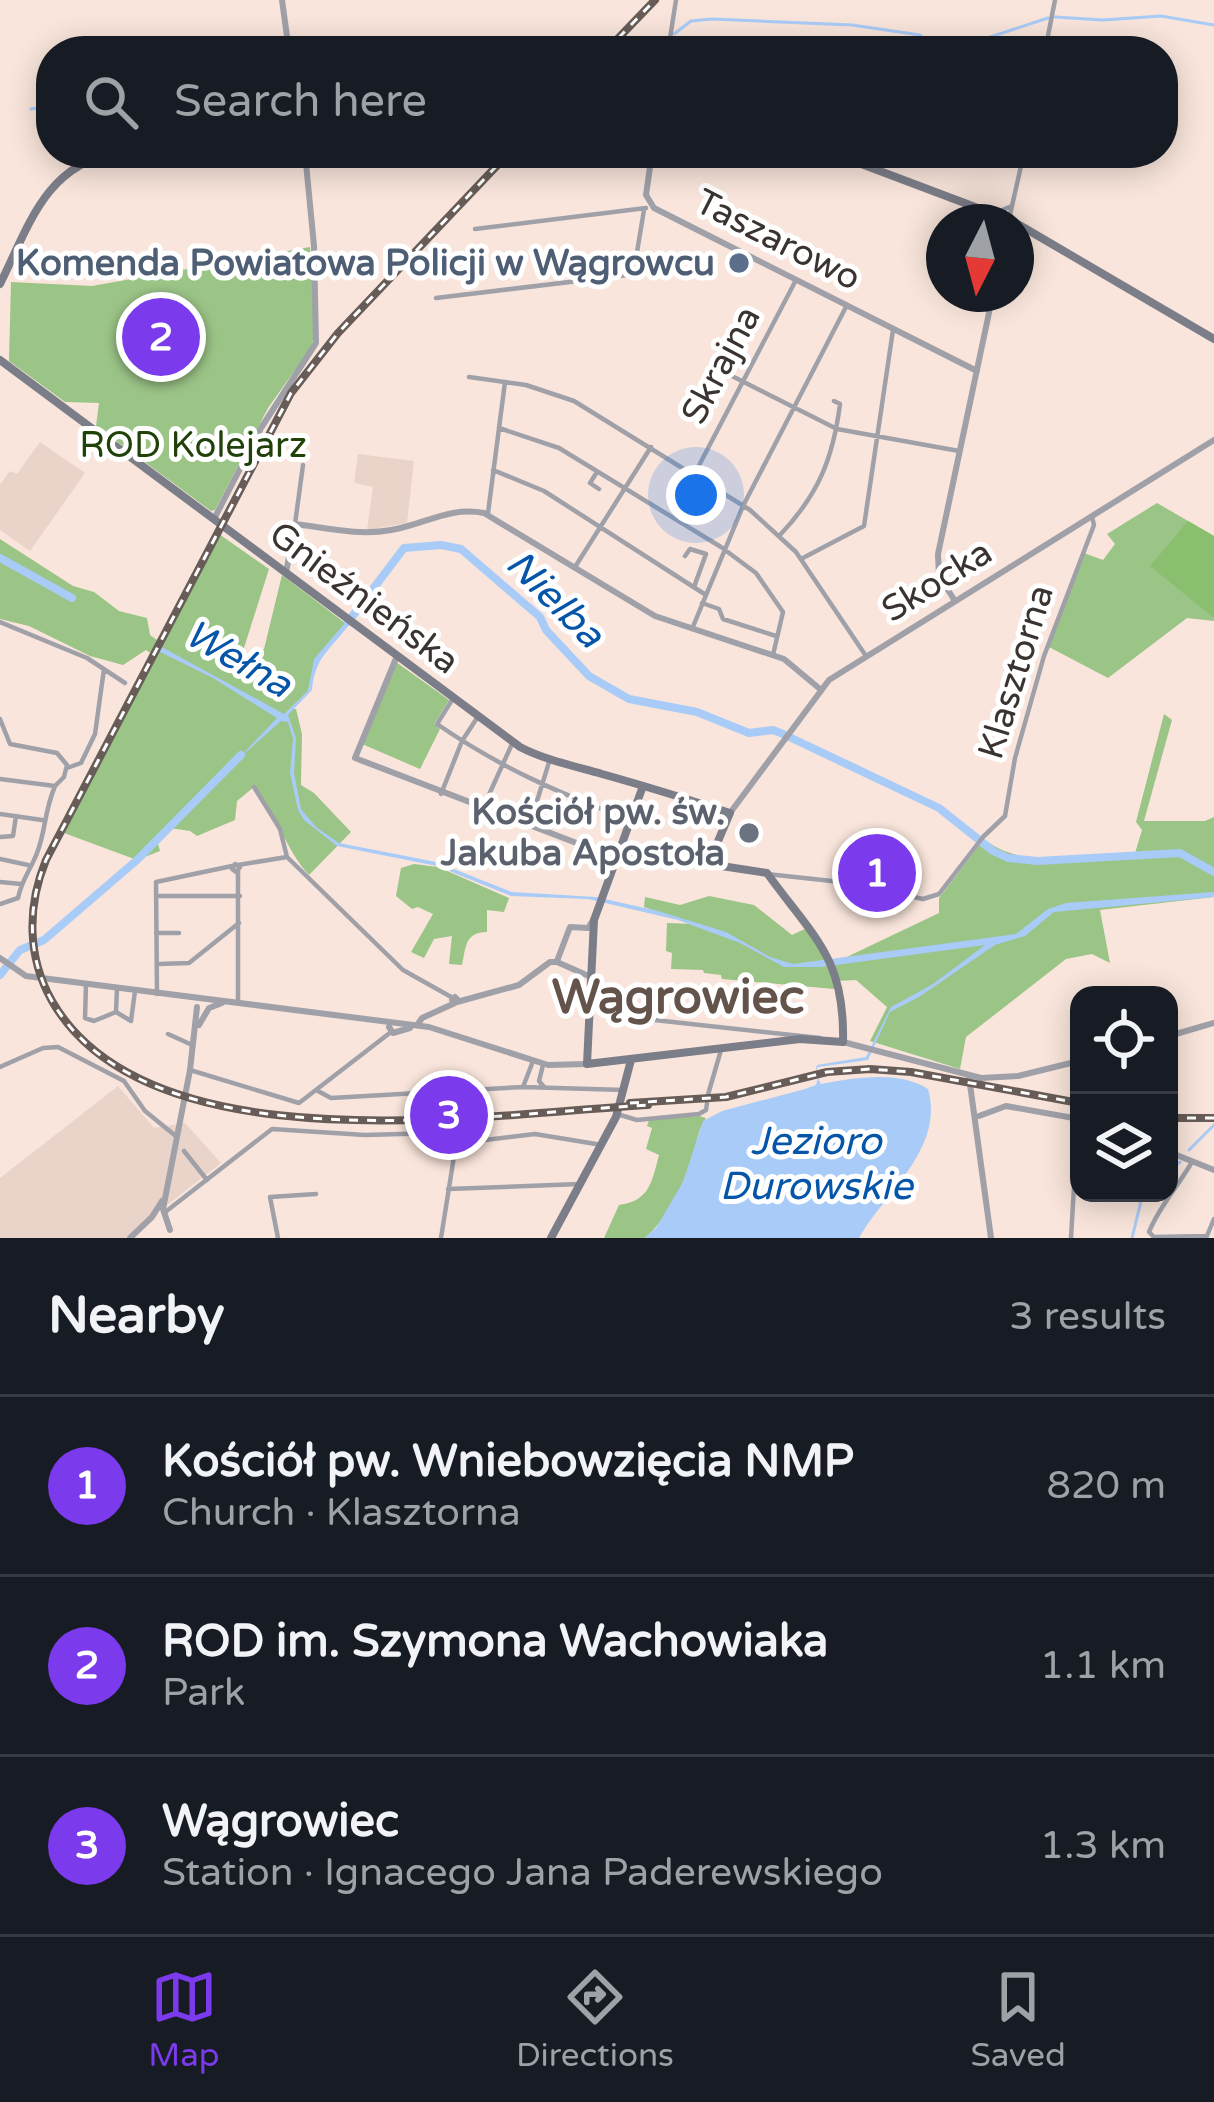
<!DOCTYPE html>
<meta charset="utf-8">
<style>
body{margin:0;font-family:"Varela Round",sans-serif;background:#20242c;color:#f1f3f6}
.controls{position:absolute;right:36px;bottom:36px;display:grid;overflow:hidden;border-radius:24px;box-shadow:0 6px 30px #0003}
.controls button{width:108px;height:108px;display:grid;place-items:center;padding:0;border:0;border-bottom:3px solid #363941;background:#171b24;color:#f1f3f6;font:60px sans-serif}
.compass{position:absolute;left:926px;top:204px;width:108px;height:108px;border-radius:50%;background:#171b24;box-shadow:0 6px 30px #0003;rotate:186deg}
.you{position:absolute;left:696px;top:495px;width:42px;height:42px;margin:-30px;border:9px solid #fff;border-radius:50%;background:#1a73e8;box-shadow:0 0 0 18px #1a73e833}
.badge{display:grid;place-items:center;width:78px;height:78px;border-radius:50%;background:#7c3aed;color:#fff;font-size:39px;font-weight:700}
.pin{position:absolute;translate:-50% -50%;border:6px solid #fff;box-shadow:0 3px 12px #0006}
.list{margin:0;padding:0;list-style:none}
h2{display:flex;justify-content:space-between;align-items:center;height:156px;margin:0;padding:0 48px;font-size:51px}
h2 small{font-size:39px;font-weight:400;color:#9ea1a6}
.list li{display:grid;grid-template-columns:78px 1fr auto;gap:36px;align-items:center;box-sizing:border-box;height:180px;padding:0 48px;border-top:3px solid #363941}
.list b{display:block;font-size:45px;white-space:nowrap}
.list p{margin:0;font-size:39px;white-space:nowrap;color:#9ea1a6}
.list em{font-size:39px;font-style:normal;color:#9ea1a6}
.icon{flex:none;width:66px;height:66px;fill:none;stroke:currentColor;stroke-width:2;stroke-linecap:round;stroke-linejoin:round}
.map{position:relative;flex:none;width:1214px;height:1238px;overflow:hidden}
.search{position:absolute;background:#171b24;box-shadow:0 6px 30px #0003;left:36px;right:36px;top:36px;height:132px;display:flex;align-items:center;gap:30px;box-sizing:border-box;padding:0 42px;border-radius:48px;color:#9ea1a6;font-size:45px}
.sheet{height:696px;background:#171b24}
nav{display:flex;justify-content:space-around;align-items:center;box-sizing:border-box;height:168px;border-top:3px solid #363941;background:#171b24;font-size:33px;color:#9ea1a6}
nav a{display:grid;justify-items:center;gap:6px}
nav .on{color:#7c3aed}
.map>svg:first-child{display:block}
.commercial{fill:#ead3c9}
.green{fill:#9bc487}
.forest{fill:#8bbf70}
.water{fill:#a9cbf7}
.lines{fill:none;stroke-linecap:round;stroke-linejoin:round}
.stream{stroke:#a9cbf7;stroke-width:3}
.river{stroke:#a9cbf7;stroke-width:8}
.minor{stroke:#9fa0a8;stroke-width:4.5}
.tertiary{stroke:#9fa0a8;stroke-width:6}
.secondary{stroke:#7b7d88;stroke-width:8}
.rail-casing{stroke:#675c57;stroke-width:8}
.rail{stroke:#fff;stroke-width:3;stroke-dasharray:9;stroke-linecap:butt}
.service-dot{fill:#5c6f8a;stroke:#fff;stroke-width:4.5}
.worship-dot{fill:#6b7280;stroke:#fff;stroke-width:4.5}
.labels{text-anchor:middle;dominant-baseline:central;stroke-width:10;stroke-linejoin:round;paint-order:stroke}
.street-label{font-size:36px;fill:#3b332f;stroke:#fff}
.service-label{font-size:36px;font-weight:bold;fill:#4e5e75;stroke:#fff;text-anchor:end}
.park-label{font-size:36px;fill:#204108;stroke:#fff}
.worship-label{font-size:36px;font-weight:bold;fill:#5b616d;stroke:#fff;text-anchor:end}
.water-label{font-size:39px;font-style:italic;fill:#0555a9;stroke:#fff}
.district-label{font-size:48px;font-weight:bold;fill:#63534a;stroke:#fff}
</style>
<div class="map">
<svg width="1214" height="1238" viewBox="0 0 1214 1238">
<rect width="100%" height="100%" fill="#f9e5db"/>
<!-- commercial -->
<path class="commercial" d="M40,442l45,31 -55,78 -30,-21v-45l10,-14 7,3z
M358,454l56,7 -7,62 -40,7 6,-43 -19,-4z
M118,1086l36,42 31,-5 36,40 -96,75h-125v-60z"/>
<!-- green -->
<path class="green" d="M310,247l5,79 -3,20 -44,62 -53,102 -4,1 -115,-85 3,-23 -34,-1 -56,-41 2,-79 81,4z
M1157,503l57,33v85l-27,-3 -79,60 -59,-31 35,-94 19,7 12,-16 -8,-10z
M219,534l50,35 -33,104 28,-24 18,-74 63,48c-22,33 -28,27 -37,68l-18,18h6l6,25 -1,51 13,8 37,39 -42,43c-24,-26 -31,-60 -55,-88l-17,14 -2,19 -38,16 -7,-5 -21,-3 -12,12 3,11 -23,9 -73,-27 92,-176 -10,-7 -23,15 -33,-9 -61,-30 -29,-7v-80l73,47 21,6 25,19 28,7 3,17 10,7 6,-4z
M396,662l53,38 -15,24 6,5 -20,40 -58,-25z
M1164,714l8,6 -28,101h61l9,-4v80l-114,13 10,53 -18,-9 -26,5 -100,78 -6,32 -90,-28 17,-34 -31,-27 -21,1 -1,8 -112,-10 -1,-4 -17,-2 -1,-3 -32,-1 1,-16 -6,-2 1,-28 27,1 -50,-17 1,-10 35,8 29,-9 45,9 38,30 15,-7 25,36 107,-51v-15l45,-59c39,32 103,16 151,14l7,-23 -6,-8z
M414,864l24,3 71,31 -5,14 -17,-2v22c-22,0 -21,15 -25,33l-13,-1 3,-28 -18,3 -10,19 -13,-6 22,-38 -15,-7 -6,2 -16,-13 5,-28z
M699,1116l7,2c-8,12 -9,23 -13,36 -8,29 -26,65 -48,84h-41l15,-33c31,-4 33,-24 40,-50l-13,-6 6,-21 -5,-2 2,-6z"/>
<!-- forest -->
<path class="forest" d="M1188,521l26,15v82l-64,-52z"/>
<!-- water -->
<path class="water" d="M345,623l4,2c-22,28 -34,33 -37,65l-24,25 8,23 -2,35 7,36 15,18 23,16 97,19 76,30 84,5 62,14 68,21 44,25 23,7 223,-30 32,-25 18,-6 148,-11v5l-160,15 -29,24 -30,9 -76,52 -29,15 -22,48 -50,7 -3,6 2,-8 49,-8 25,-50 42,-23 52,-39 -164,22h-37l-44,-24 -62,-23 -90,-21 -77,-3 -74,-30 -100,-20 -33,-26 -6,-10 -8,-37 3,-34 -5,-17 -7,-1 -44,39 40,-42 -64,-40 -57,-28 2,-5 126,69 24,-23 6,-32z
M818,1078l3,6c33,-6 77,-14 107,5 17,59 -43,103 -69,149h-214l11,-10 27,-46 20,-61 19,-10 83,-22 11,-4z"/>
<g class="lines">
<!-- stream -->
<path class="stream" d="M1055,17l48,3 58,-4 53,9
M674,34l17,-13 21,-2 140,6 68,10 15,15 34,-6 79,-26
M653,51l15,-11
M31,109l20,-3
M1189,1150l25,-25
M1169,1170l11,-8
M1132,1238l11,-45"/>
<!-- river -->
<path class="river" d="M0,558l72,40
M348,622l56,-74 37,-3 20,4 79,68 6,13 43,46 40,23 68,13 52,21 24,-3 10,4 156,74 54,43 15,7 29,3 143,-8 34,19
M0,975l20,-25 24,-10 93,-80 104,-105"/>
<!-- minor -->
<path class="minor" d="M668,51l8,-51
M1045,51l10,-51
M989,209l11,2 12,-5
M1009,219l15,-66
M475,229l171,-21
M436,298l192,-23 6,-5 10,-60
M718,369l119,60 122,22
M469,377l57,8 48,16 176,109 46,42 70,104
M499,428l60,20 162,99 35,26 27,39 -10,43
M493,470l51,21 162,104
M597,472l-7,11 9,6
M694,475l102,-195
M488,513l17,-131
M295,524l8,-59
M780,535c38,-40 53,-76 60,-131l-6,-3
M685,556l5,-7 16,5 -12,33
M801,559l63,-33 29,-196
M575,567l76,-120
M702,603l17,6 4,10 53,17
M0,622l87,36 38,25
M692,629l51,-123 104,-201
M452,700l-15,24c64,44 121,69 194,96
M0,719l10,25 47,9 10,12 -3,12 -9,9 -55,-7
M67,768l14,-5 14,-29 9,-65
M254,787l26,42 7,28 116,113 50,28
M441,794l21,-53 15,-23
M482,810l30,-66
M0,814l42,6
M529,827l21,-68
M0,837l13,-1 3,-20
M0,859l28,6
M235,864l5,3 -4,5 -4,-3z
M238,865l49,-8
M238,871v132
M767,874l83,9 73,16 16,-5 44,-57 22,-21 10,-58 29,-102 50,-131 -2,-8
M0,882l21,2
M156,896h84
M0,904l18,-6c4,-19 13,-29 19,-45 9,-23 7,-41 18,-67
M156,933h23
M158,964l31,-1 50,-40
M86,984l-1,34 9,3 22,-9
M157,994l-1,-112 76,-16
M592,995l29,4 15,19 184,20
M116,1012l15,9 4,-30
M116,1012l1,-24
M168,1034l22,10
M543,1065l-4,16 5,6
M0,1067l43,-19 15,-1 66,34 21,30 32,26
M190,1070l109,33 92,-71
M523,1087l10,-26
M318,1091l13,7 192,-11 101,3
M707,1098l14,-48
M617,1114l20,6 62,-6 7,-4 1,-7
M184,1151l23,29
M1192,1162c-14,24 -33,45 -43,70l5,5 52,-1
M448,1189l132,-5
M164,1213l108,-84 93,6 72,-2 22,11
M278,1238l-8,-41 46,-3
M441,1238l14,-88 5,-7 75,-9 67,11
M1071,1238l7,-119
M1206,1238l8,-19"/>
<!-- tertiary -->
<path class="tertiary" d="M282,0l7,51
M652,153l-6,42 8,13 323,163
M214,519l47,-91 55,-85 -2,-97 -9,-93
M286,573l9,-49c32,4 64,12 96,6 33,-5 58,-24 93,-17l171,103 129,43 36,30
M955,601l-16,-25 -1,-22 55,-260
M397,656l-42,102 258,99 98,5
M730,813l99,-133 385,-240
M0,958l26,18 403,51 119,38 39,-1
M557,961l13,-34 18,1 5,-8
M557,962l34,15
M455,997l3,3 -3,3 -3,-3z
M457,1002l62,-17 31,-23h7
M418,1024l4,-6 33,-15
M199,1025l10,-17 13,-5
M389,1027l4,6 17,-5
M1169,1036l45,-13
M843,1042l138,36 37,-2 61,-15
M969,1077l22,161
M979,1116l27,-10 73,13
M1169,1152l45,18
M170,1230l-7,-21 27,-139 7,-63
M130,1238l22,-21 10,-16"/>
<!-- secondary -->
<path class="secondary" d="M832,153l183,69
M1016,223l198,116
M0,284c28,-56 45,-119 115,-131
M0,360l520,387c25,13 54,19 82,27 43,12 85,25 128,39l-20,47 5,5 52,8c46,64 78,84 76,169l-43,-3 -213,25 7,-144 49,-134
M551,1238l65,-121 15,-57"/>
<defs>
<path id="rail" d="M606,51l49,-51
M509,153l-171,180 -47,60 -245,467c-19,46 -19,97 6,141 96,167 434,113 596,104
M630,1103l96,-6 101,-25 43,-3 41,3 168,31
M1169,1118h45"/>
</defs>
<!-- rail casing -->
<use href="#rail" class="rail-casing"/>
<!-- rail -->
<use href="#rail" class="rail"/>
</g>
<!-- markers -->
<circle class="service-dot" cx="739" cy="263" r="12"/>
<circle class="worship-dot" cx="749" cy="833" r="12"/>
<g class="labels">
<!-- street labels -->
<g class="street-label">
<text transform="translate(778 240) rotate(27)">Taszarowo</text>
<text transform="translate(721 365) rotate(-62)">Skrajna</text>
<text transform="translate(937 581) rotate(-32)">Skocka</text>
<text transform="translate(364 598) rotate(37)">Gnieźnieńska</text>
<text transform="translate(1016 672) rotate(-73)">Klasztorna</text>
</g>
<!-- service labels -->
<g class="service-label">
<text x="715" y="263">Komenda Powiatowa Policji w Wągrowcu</text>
</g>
<!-- park labels -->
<g class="park-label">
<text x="193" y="445">ROD Kolejarz</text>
</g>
<!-- worship labels -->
<g class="worship-label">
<text x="725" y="812">Kościół pw. św.<tspan x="725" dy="41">Jakuba Apostoła</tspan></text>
</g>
<!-- water labels -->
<g class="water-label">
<text transform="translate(555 599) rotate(45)">Nielba</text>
<text transform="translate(238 659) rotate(30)">Wełna</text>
<text x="816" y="1141">Jezioro<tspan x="816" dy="45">Durowskie</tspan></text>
</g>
<!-- district labels -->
<g class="district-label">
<text x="678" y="998">Wągrowiec</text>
</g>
</g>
</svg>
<div class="controls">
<button><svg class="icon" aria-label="locate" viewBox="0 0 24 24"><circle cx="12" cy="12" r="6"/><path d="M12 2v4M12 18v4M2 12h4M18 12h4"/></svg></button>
<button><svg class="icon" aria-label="layers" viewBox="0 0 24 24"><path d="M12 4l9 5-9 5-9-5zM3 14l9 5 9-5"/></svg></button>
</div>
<svg class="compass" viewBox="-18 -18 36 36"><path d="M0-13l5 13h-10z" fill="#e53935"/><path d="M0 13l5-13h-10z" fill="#9ea1a6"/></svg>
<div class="you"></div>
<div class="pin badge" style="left:877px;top:873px">1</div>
<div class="pin badge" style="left:161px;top:337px">2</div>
<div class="pin badge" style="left:449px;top:1115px">3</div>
<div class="search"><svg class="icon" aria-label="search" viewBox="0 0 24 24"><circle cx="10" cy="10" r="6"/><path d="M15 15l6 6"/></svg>Search here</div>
</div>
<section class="sheet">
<h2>Nearby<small>3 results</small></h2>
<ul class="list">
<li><span class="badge">1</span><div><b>Kościół pw. Wniebowzięcia NMP</b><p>Church · Klasztorna</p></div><em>820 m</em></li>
<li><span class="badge">2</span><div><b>ROD im. Szymona Wachowiaka</b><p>Park</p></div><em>1.1 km</em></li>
<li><span class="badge">3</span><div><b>Wągrowiec</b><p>Station · Ignacego Jana Paderewskiego</p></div><em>1.3 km</em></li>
</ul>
</section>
<nav>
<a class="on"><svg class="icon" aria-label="map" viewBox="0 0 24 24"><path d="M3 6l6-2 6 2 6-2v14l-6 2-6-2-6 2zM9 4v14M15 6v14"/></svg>Map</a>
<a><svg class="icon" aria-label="directions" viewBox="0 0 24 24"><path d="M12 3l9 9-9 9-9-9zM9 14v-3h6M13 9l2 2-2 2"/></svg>Directions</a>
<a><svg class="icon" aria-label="saved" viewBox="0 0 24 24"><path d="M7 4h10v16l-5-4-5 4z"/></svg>Saved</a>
</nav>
